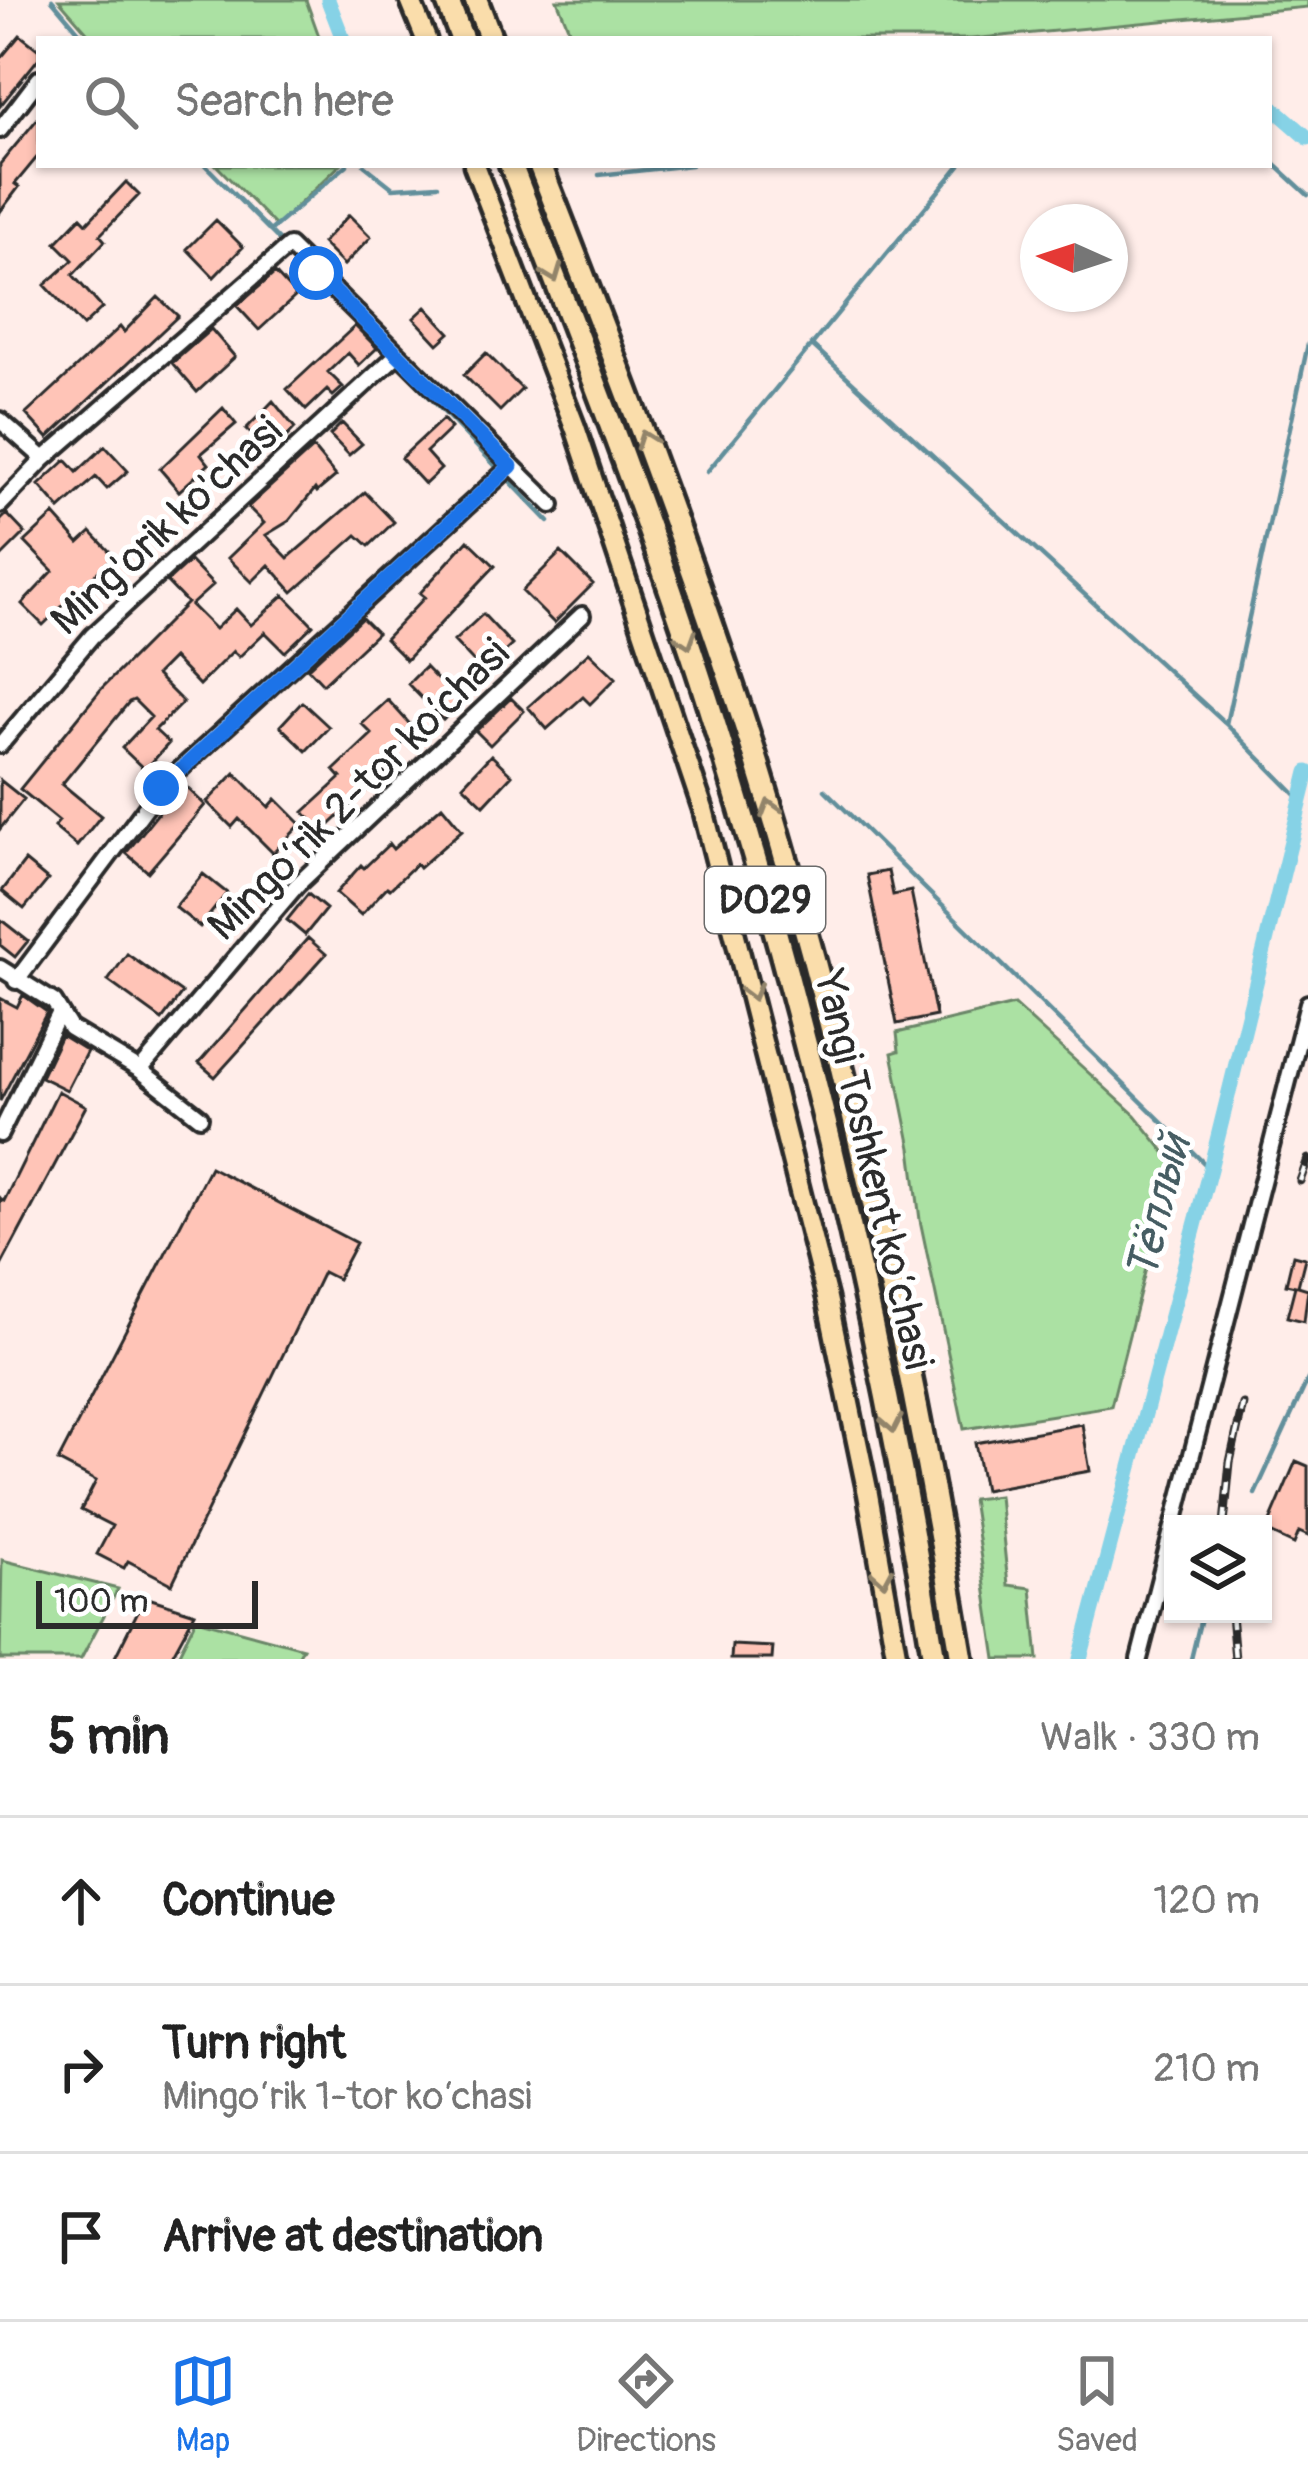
<!DOCTYPE html>
<meta charset="utf-8">
<style>
body{margin:0;font-family:Pangolin,sans-serif;background:#f2f2f2;color:#222}
.controls{position:absolute;right:36px;bottom:36px;display:grid;overflow:hidden;border-radius:0px;box-shadow:0 3px 9px #0004}
.controls button{width:108px;height:108px;display:grid;place-items:center;padding:0;border:0;border-bottom:3px solid #e0e0e0;background:#fff;color:#222;font:60px sans-serif}
.compass{position:absolute;left:1020px;top:204px;width:108px;height:108px;border-radius:50%;background:#fff;box-shadow:0 3px 9px #0004;rotate:273deg}
.scale{position:absolute;left:36px;bottom:30px;width:222px;box-sizing:border-box;padding-left:12px;border:6px solid #2b2b2b;border-top:0;font-size:33px;line-height:42px;white-space:nowrap;color:#2b2b2b;-webkit-text-stroke:9px #fff;paint-order:stroke}
.stop{position:absolute;width:36px;height:36px;margin:-27px;border:9px solid #1a73e8;border-radius:50%;background:#fff}
.stop.end{background:#1a73e8;border-color:#fff;box-shadow:0 3px 12px #0008}
.list{margin:0;padding:0;list-style:none}
h2{display:flex;justify-content:space-between;align-items:center;height:156px;margin:0;padding:0 48px;font-size:51px}
h2 small{font-size:39px;font-weight:400;color:#767676}
.list li{display:grid;grid-template-columns:78px 1fr auto;gap:36px;align-items:center;box-sizing:border-box;height:168px;padding:0 48px;border-top:3px solid #e0e0e0}
.list b{display:block;font-size:45px;white-space:nowrap}
.list p{margin:0;font-size:39px;white-space:nowrap;color:#767676}
.list em{font-size:39px;font-style:normal;color:#767676}
.icon{flex:none;width:66px;height:66px;fill:none;stroke:currentColor;stroke-width:2;stroke-linecap:round;stroke-linejoin:round}
.map{position:relative;flex:none;width:1308px;height:1659px;overflow:hidden}
.search{position:absolute;background:#fff;box-shadow:0 3px 9px #0004;left:36px;right:36px;top:36px;height:132px;display:flex;align-items:center;gap:30px;box-sizing:border-box;padding:0 42px;border-radius:0px;color:#767676;font-size:45px}
.sheet{height:660px;background:#fff}
nav{display:flex;justify-content:space-around;align-items:center;box-sizing:border-box;height:168px;border-top:3px solid #e0e0e0;background:#fff;font-size:33px;color:#767676}
nav a{display:grid;justify-items:center;gap:6px}
nav .on{color:#1a73e8}
.map>svg:first-child{display:block}
.green{fill:#abe1a3;stroke:#6b8667;stroke-width:3}
.lines{fill:none;stroke-linecap:round;stroke-linejoin:round}
.stream{stroke:#628f9b;stroke-width:4.5}
.canal{stroke:#86d2e6;stroke-width:15}
.building{fill:#ffc4b7;stroke:#2b2b2b;stroke-width:3}
.minor-casing{stroke:#2b2b2b;stroke-width:22}
.major-casing{stroke:#2b2b2b;stroke-width:27}
.highway-casing{stroke:#2b2b2b;stroke-width:30}
.minor{stroke:#fff;stroke-width:14}
.major{stroke:#faddab;stroke-width:18}
.highway{stroke:#faddab;stroke-width:21}
.rail-casing{stroke:#2b2b2b;stroke-width:9}
.rail{stroke:#fff;stroke-width:4.5;stroke-dasharray:14;stroke-linecap:butt}
.oneway{stroke:#92846b}
.route{stroke:#1a73e8;stroke-width:15}
.labels{text-anchor:middle;dominant-baseline:central;stroke-width:10;stroke-linejoin:round;paint-order:stroke}
.shield{fill:#fff;stroke:#6b6b6b;stroke-width:3}
.shield-label{font-size:39px;font-weight:bold;fill:#2b2b2b}
.street-label{font-size:42px;fill:#2b2b2b;stroke:#fff}
.water-label{font-size:45px;font-style:italic;fill:#465d63;stroke:#fff}
</style>
<div class="map">
<svg width="1308" height="1659" viewBox="0 0 1308 1659">
<rect width="100%" height="100%" fill="#ffede9"/>
<filter id="ink" filterUnits="userSpaceOnUse"><feTurbulence type="fractalNoise" baseFrequency=".00833" numOctaves="2"/><feDisplacementMap in="SourceGraphic" scale="24" xChannelSelector="R" yChannelSelector="G"/><feConvolveMatrix kernelMatrix="1 2 1 2 8 2 1 2 1" color-interpolation-filters="sRGB"/></filter>
<g filter="url(#ink)">
<!-- green -->
<path class="green" d="M59,0h247l14,39h-227z
M557,0h751v7l-337,32h-398z
M216,165h124l-64,61z
M1014,1005l121,110 38,47 -62,244 -147,23 -44,-209 -9,-72 -19,-95 7,-2 -2,-18z
M999,1496l9,89 23,3 7,71h-42l-24,-160z
M2,1560l116,29 -37,70h-81z
M196,1619l107,29 -6,11h-121z"/>
<g class="lines">
<!-- stream -->
<path class="stream" d="M52,0l33,39
M1269,159l39,36
M205,165l79,80
M364,165l29,23 45,-3
M599,175l92,-10
M270,231l77,-66
M366,331l183,191
M811,344l415,380 75,76
M707,472l253,-307
M1226,724l82,-380
M825,790l385,379
M1255,1494l53,-115
M1191,1659l11,-45"/>
<!-- canal -->
<path class="canal" d="M328,0l15,39
M1269,104l39,34
M1080,1659l130,-490 98,-397"/>
</g>
<!-- building -->
<path class="building" d="M20,35l19,15v8l-39,48v-47z
M39,117v38l-24,29 4,3 -19,25v-48z
M126,182l13,13 -39,40 5,6 -32,34 29,33 -19,18 -38,-41 28,-25 -17,-17 25,-26 6,6z
M349,215l22,22 -27,28 -22,-22z
M216,220l27,27 -29,30 -27,-28z
M275,273l21,23 -37,34 -22,-24z
M158,297l20,19 -130,122 -22,-24 94,-87 4,5z
M426,307l24,26 -12,11 -24,-26z
M355,326l22,22 -18,17 -11,-12 -20,19 15,15 -10,9 -6,-6 -21,20 -19,-21z
M211,329l24,28 -38,35 -25,-29z
M486,353l36,36 -22,22 -36,-36z
M273,401l22,27 -24,25 -25,-24z
M223,408l13,16 -35,30 8,10 -30,27 -19,-22z
M443,419l8,9 -25,24 15,17 -16,15 -24,-26z
M342,423l20,21 -13,11 -19,-20z
M105,446l23,25 -21,18 -11,-12 -36,32 -21,-24 27,-25 11,12z
M313,448l23,28 -19,16 -2,-3 -26,32 -23,14 22,23 77,-66 29,30 -25,24 -12,-11 -64,57 -24,-27 -17,17 -24,-24 36,-35 -16,-16z
M7,514l18,19 -25,25v-37z
M54,515l25,28 12,-11 23,24 -71,69 -21,-21 31,-33 -28,-29z
M468,540l27,26 -89,94 -21,-21 40,-42 -5,-4z
M561,552l32,32 -39,39 -32,-32z
M190,561l23,24 -22,20 24,24 21,-20 15,16 33,-30 29,30 -28,27 -20,-20 -26,25 -6,-6 -34,34 -26,-27 -17,17 27,27 -28,28 14,13 -24,27 -23,-22 29,-31 -17,-17 -5,2 -67,82 39,32 -24,30 -23,-19 5,-6 -39,-32 82,-101 85,-85 -20,-21z
M483,614l29,31 -29,27 -29,-31z
M362,618l15,15 -54,51 -15,-16z
M589,652l27,26 -26,26 -7,-7 -36,32 -19,-22z
M425,667l35,36 -17,17 -35,-36z
M511,698l13,13 -34,34 -14,-14z
M388,700l28,31 -37,34 6,8 -63,59 -18,-20 37,-34 -7,-8 38,-36 -10,-10z
M302,702l27,25 -23,24 -26,-25z
M491,755l21,20 -28,30 -21,-20z
M235,773l34,34 7,-8 25,25 -28,29 -34,-34 -7,8 -25,-25z
M0,780l24,19 -24,30z
M182,783l23,22 -57,67 -22,-19z
M442,806l20,24 -43,38 -3,-4 -26,25 -3,-2 -26,28 -25,-22 25,-28 3,3 25,-24 4,5z
M25,861l23,19 -24,29 -22,-18z
M888,871l5,24 18,-4 25,125 -39,8 -30,-149z
M203,874l24,19 -27,34 -25,-20z
M308,894l18,15 -21,26 -18,-15z
M0,919l28,22 -13,16 -15,-12z
M308,938l18,16 -111,123 -16,-14z
M127,954l55,39 -20,27 -54,-39z
M23,995l24,17 -47,89v-103l17,9z
M61,1035l26,16 -20,39 -26,-13z
M58,1091l28,15 -86,162v-70l4,3z
M210,1167l146,76 -19,36 -14,-7 -151,312 -44,-23 -4,7 -27,-14 15,-28 -31,-16 15,-29 -38,-20z
M1293,1255l12,3 -7,28 10,3 -4,32 -17,-4 8,-31 -9,-2z
M1082,1424l8,47 -106,19 -9,-47z
M1296,1461l12,5v70l-9,-4 -5,12 -28,-13z
M145,1597l50,16 -25,46h-56z
M732,1645l41,2 -1,12h-41z"/>
<g class="lines">
<defs>
<path id="minor" d="M0,130l39,-51
M0,420l44,39
M0,505l44,-46 245,-213 263,259
M0,745l92,-109 306,-282
M0,968l54,34 16,26 70,42 60,47
M16,981l145,-194 350,-321
M140,1070l157,-185 285,-270
M0,1134l60,-122
M1174,1524l134,-521
M1139,1659l34,-132"/>
<path id="major" d="M410,0l16,39
M474,165l101,262 128,382 124,489 41,196 29,165"/>
<path id="highway" d="M447,0l15,39
M476,0l15,39
M511,165c69,178 139,356 197,538 98,312 174,633 226,956
M540,165c75,192 149,385 212,581 93,298 159,605 210,913"/>
</defs>
<!-- minor casing -->
<use href="#minor" class="minor-casing"/>
<!-- major casing -->
<use href="#major" class="major-casing"/>
<!-- highway casing -->
<use href="#highway" class="highway-casing"/>
<!-- minor -->
<use href="#minor" class="minor"/>
<!-- major -->
<use href="#major" class="major"/>
<!-- highway -->
<use href="#highway" class="highway"/>
<defs>
<path id="rail" d="M1300,1181l8,-22
M1224,1524l6,-62 13,-58
M1231,1614l4,45"/>
</defs>
<!-- rail casing -->
<use href="#rail" class="rail-casing"/>
<!-- rail -->
<use href="#rail" class="rail"/>
</g>
<!-- one-way arrows -->
<defs><path id="oneway-chevron" d="M-2-3.5L2.5 0L-2 3.5" fill="none" stroke-width="1.6" stroke-linecap="round" stroke-linejoin="round" transform="scale(3)"/></defs>
<g class="oneway">
<use href="#oneway-chevron" transform="translate(553 274) rotate(69)"/>
<use href="#oneway-chevron" transform="translate(645 439) rotate(-110)"/>
<use href="#oneway-chevron" transform="translate(687 640) rotate(72)"/>
<use href="#oneway-chevron" transform="translate(770 808) rotate(-107)"/>
<use href="#oneway-chevron" transform="translate(752 992) rotate(75)"/>
<use href="#oneway-chevron" transform="translate(892 1424) rotate(79)"/>
<use href="#oneway-chevron" transform="translate(883 1577) rotate(80)"/>
</g>
</g>
<g class="lines" filter="url(#ink)">
<!-- route -->
<path class="route" d="M161,788l350,-322 -195,-193"/>
</g>
<g class="labels">
<!-- shield labels -->
<rect class="shield" x="705" y="867" width="120" height="66" rx="9"/>
<g class="shield-label">
<text x="765" y="900">D029</text>
</g>
<!-- street labels -->
<g class="street-label">
<text transform="translate(167 526) rotate(-43)">Ming'orik ko'chasi</text>
<text transform="translate(359 790) rotate(-45)">Mingo‘rik 2-tor ko‘chasi</text>
<text transform="translate(873 1170) rotate(77)">Yangi Toshkent ko‘chasi</text>
</g>
<!-- water labels -->
<g class="water-label">
<text transform="translate(1159 1207) rotate(-76)">Тёплый</text>
</g>
</g>
</svg>
<div class="controls">
<button><svg class="icon" aria-label="layers" viewBox="0 0 24 24"><path d="M12 4l9 5-9 5-9-5zM3 14l9 5 9-5"/></svg></button>
</div>
<svg class="compass" viewBox="-18 -18 36 36"><path d="M0-13l5 13h-10z" fill="#e53935"/><path d="M0 13l5-13h-10z" fill="#767676"/></svg>
<div class="scale">100 m</div>
<div class="stop" style="left:316px;top:273px"></div>
<div class="stop end" style="left:161px;top:788px"></div>
<div class="search"><svg class="icon" aria-label="search" viewBox="0 0 24 24"><circle cx="10" cy="10" r="6"/><path d="M15 15l6 6"/></svg>Search here</div>
</div>
<section class="sheet">
<h2>5 min<small>Walk · 330 m</small></h2>
<ul class="list">
<li><svg class="icon" aria-label="ahead" viewBox="0 0 24 24"><path d="M12 20V5M6 11l6-6 6 6"/></svg><div><b>Continue</b></div><em>120 m</em></li>
<li><svg class="icon" aria-label="right" viewBox="0 0 24 24"><path d="M7 20v-9h11M14 6l5 5-5 5"/></svg><div><b>Turn right</b><p>Mingo‘rik 1-tor ko‘chasi</p></div><em>210 m</em></li>
<li><svg class="icon" aria-label="arrive" viewBox="0 0 24 24"><path d="M6 21V4h12l-3 4 3 4H6"/></svg><div><b>Arrive at destination</b></div></li>
</ul>
</section>
<nav>
<a class="on"><svg class="icon" aria-label="map" viewBox="0 0 24 24"><path d="M3 6l6-2 6 2 6-2v14l-6 2-6-2-6 2zM9 4v14M15 6v14"/></svg>Map</a>
<a><svg class="icon" aria-label="directions" viewBox="0 0 24 24"><path d="M12 3l9 9-9 9-9-9zM9 14v-3h6M13 9l2 2-2 2"/></svg>Directions</a>
<a><svg class="icon" aria-label="saved" viewBox="0 0 24 24"><path d="M7 4h10v16l-5-4-5 4z"/></svg>Saved</a>
</nav>
